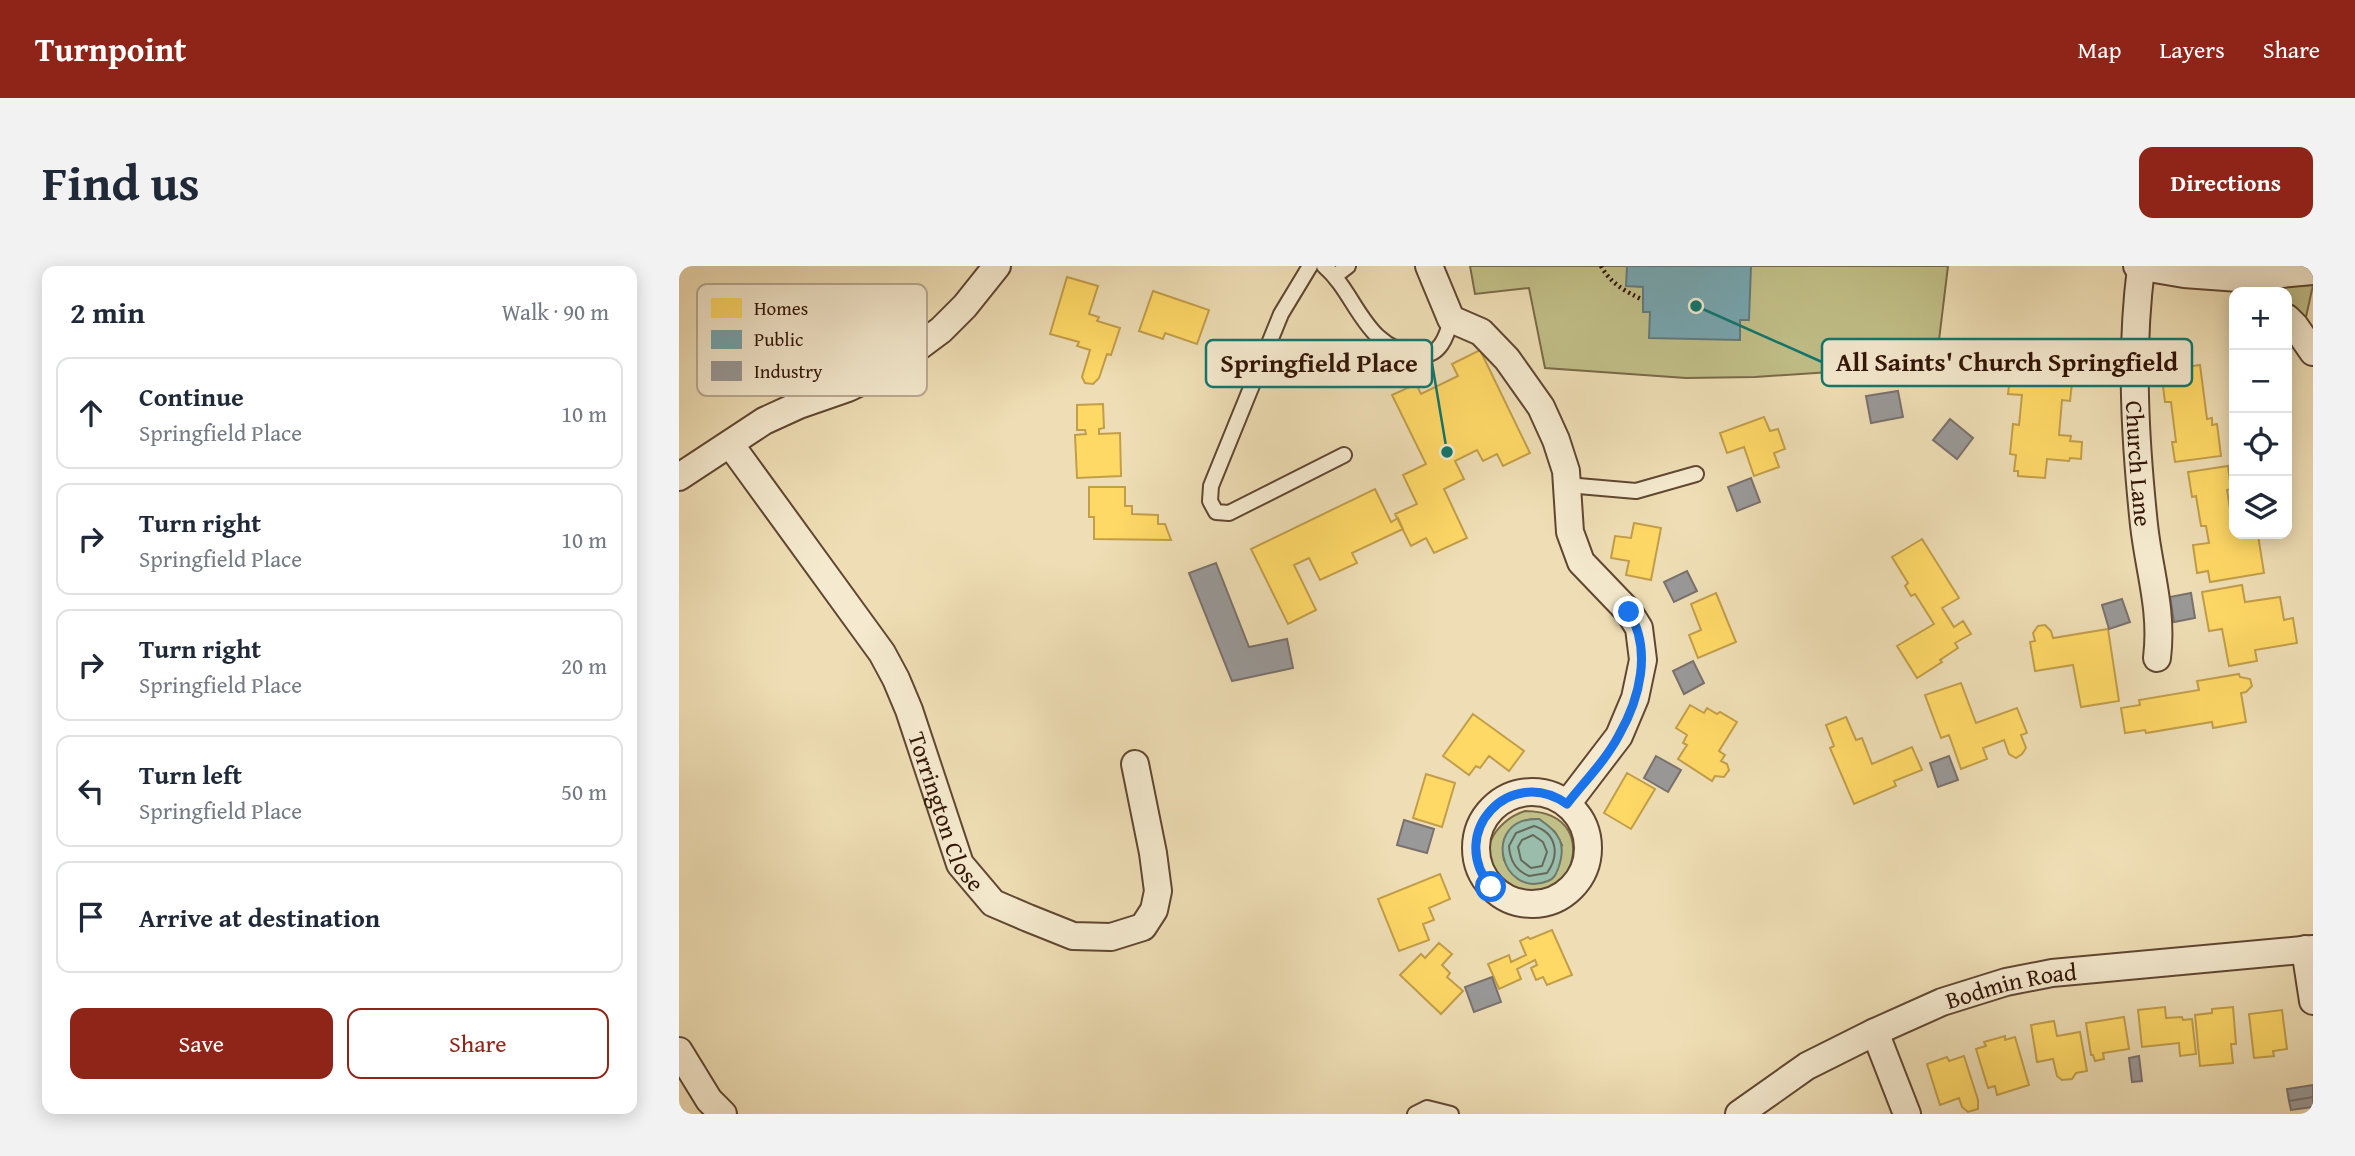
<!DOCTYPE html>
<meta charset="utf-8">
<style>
body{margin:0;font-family:"Gentium Book Plus",serif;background:#f2f2f3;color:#1f2937}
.controls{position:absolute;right:21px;top:21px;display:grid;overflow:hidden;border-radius:14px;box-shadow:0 4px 18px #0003}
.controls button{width:63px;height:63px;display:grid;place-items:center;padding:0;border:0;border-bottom:2px solid #e0e1e3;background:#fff;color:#1f2937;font:35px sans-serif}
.stop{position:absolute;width:21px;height:21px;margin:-16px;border:5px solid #1a73e8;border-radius:50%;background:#fff}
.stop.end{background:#1a73e8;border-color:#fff;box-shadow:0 2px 7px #0008}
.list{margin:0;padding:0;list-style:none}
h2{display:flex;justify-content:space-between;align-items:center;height:91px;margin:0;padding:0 28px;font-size:30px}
h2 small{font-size:23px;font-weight:400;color:#747a83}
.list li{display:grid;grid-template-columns:46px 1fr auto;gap:21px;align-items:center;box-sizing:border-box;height:112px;margin:0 14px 14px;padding:0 14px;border:2px solid #e0e1e3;border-radius:14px}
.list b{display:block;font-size:26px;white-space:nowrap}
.list p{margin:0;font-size:23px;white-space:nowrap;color:#747a83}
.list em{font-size:23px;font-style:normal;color:#747a83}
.actions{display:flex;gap:14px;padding:21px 28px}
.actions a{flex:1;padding:16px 0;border:2px solid #8f2418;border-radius:14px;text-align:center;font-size:24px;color:#8f2418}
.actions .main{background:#8f2418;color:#fff}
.icon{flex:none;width:38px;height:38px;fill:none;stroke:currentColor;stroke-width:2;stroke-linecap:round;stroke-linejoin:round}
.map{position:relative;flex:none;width:1634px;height:848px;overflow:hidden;border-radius:14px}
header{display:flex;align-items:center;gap:42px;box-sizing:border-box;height:98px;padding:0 35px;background:#8f2418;color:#fff}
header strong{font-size:33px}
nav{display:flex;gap:38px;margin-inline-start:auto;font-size:24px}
.intro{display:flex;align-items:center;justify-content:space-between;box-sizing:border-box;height:168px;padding:0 42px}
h1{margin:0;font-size:49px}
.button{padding:18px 32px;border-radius:14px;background:#8f2418;color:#fff;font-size:24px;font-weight:700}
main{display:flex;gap:42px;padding:0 42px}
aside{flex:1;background:#fff;border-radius:14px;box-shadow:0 4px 18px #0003}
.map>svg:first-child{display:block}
.green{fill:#c1bf88;stroke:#7a6a48;stroke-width:2;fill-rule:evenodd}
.water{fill:#9abcaa;stroke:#707969;stroke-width:2}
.homes{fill:#ffd966;stroke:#c29e4a;stroke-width:2}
.public{fill:#76a5af;stroke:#627a7d;stroke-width:2}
.industry{fill:#999;stroke:#7a716d;stroke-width:2}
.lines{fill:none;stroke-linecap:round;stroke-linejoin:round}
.shore{stroke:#666858;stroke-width:2}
.lane-casing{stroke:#614632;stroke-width:18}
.street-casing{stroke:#614632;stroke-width:30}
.path{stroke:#321407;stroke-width:4.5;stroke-dasharray:2 3.5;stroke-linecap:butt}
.lane{stroke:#f5eacf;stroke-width:14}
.street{stroke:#f5eacf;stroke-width:26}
.route{stroke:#1a73e8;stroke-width:9}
.labels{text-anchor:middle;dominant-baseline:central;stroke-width:7;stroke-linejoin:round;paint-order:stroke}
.street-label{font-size:24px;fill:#321407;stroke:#f5eacf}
.key{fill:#f5eacf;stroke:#baaa93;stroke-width:2}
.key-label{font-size:19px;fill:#321407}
.leader{fill:none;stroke:#0f766e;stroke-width:2.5}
.callout-dot{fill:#0f766e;stroke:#f5eacf;stroke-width:2.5}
.callout{fill:#f5eacf;stroke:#0f766e;stroke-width:2.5}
.callout-label{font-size:26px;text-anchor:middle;font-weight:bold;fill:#321407}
</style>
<header>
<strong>Turnpoint</strong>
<nav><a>Map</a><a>Layers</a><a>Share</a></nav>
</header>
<div class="intro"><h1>Find us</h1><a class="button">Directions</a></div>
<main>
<aside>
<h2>2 min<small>Walk · 90 m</small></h2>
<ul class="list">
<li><svg class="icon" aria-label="ahead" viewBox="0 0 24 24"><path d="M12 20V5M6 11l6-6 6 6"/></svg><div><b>Continue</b><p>Springfield Place</p></div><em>10 m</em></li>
<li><svg class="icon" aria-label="right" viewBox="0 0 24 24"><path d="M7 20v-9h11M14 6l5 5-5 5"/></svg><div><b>Turn right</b><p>Springfield Place</p></div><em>10 m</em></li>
<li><svg class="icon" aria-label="right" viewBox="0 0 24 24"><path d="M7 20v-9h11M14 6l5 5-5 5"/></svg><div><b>Turn right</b><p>Springfield Place</p></div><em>20 m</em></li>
<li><svg class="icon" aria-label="left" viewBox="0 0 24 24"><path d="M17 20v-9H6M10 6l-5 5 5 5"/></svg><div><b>Turn left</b><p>Springfield Place</p></div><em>50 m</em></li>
<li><svg class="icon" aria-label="arrive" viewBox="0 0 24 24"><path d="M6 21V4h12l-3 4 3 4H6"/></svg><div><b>Arrive at destination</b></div></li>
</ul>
<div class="actions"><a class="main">Save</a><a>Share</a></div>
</aside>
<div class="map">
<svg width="1634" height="848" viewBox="0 0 1634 848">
<rect width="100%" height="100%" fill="#efdeb5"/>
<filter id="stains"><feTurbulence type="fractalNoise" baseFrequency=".00286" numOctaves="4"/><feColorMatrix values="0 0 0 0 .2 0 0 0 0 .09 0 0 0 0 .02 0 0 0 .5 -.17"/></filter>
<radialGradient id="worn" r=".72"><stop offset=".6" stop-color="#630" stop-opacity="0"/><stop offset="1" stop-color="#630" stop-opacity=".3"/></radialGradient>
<!-- green -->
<path class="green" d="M791,0h478l-12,99 -181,12 -69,1 -141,-10 -16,-80 -54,6z
M1634,19l-7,32 -3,1 -16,-17v-9l-11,-2 1,-3z
M846,545c92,1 34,128 -24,71 -28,-26 -7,-61 24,-71zM860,553l16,13 7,13 -58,15c-5,-24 10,-42 35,-41z"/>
<!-- water -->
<path class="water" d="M860,553c21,14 28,25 19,50 -2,5 -4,10 -10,12 -48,19 -68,-64 -9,-62z"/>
<!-- homes -->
<path class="homes" d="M388,11l31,9 -9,28 10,3 -2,4 23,7 -9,27 -4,-1 -8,24 -6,6 -8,-1 -3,-6 8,-27 -13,-4 2,-4 -29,-8z
M474,25l56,19 -12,34 -32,-11 -2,6 -24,-8z
M801,84l50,103 -27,13 -6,-12 -14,7 -6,-11 -22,11 9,18 -20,10 23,49 -33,15 -8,-15 -15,8 -16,-32 22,-10 -14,-29 23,-11 -34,-69 24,-11 5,10 37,-18 -6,-12z
M1521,99l7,54 5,-1v7l5,-1 4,32 -46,6 -3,-20h4l-5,-40h-6l-4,-31z
M1332,102l62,6 -3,27 -8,-1 -3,35 12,1 -1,5 12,1 -1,17 -11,-1 -1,3 -22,-2 -2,19 -27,-2v-5h-4l2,-16 -6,-1 3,-30 6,1 3,-30 -14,-1z
M424,138l1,24 -5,1v5l21,-1 1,43 -44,2 -2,-43 11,-1 -1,-4h-8v-25z
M1085,151l6,14 8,-2 7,20 -11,4 5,14 -25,9 -10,-29 -17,6 -7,-20z
M1549,200l3,23 -4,1 7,44h5v3l19,-2 6,38 -54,9 -2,-11 -11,2 -4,-28 16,-2 -3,-17h-5l-5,-30 -4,1 -4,-25z
M410,221h36v19h7v8l26,1v9h7l6,16 -77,-1v-22h-5z
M696,223l16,33 7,-4 5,11 -51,24 5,10 -37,17 -11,-22 -15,7 22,45 -28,14 -37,-75z
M955,257l27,5 -10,52 -25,-5 3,-14 -18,-3 4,-22 16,2z
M1243,273l37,59 -17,10 12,19 9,-6 8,13 -16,9 3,5 -18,12 2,2 -25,16 -20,-32 37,-22 -19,-30 -4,2 -6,-10 3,-3 -16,-26z
M1563,319l3,17 35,-5 4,23 9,-2 4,25 -42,7 2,11 -28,5 -7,-37 -13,2 -7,-39z
M1037,327l20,49 -38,16 -9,-23 12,-5 -10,-26z
M1366,359l6,6 2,7 55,-9 11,72 -38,6 -8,-42 -38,6 -5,-29 5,-1 -2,-8 5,-7z
M1560,408l1,3 10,2 2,7 -6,6 -5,1 5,29 -33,6 -1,-6 -66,11 -1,-3 -20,3 -4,-25 19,-3 -1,-5 60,-10 -2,-9z
M1282,417l15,40 41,-15 10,25 -6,2 5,13 -4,6 -6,4 -7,-4 -5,-14 -21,8 4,11 -26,10 -12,-34 -8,3 -16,-43z
M1011,439l14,8 3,-5 10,6 3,-2 17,10 -18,29 6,4 -4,6 6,3 2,6 -5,7 -9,-1 -3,5 -34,-22 9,-14 -4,-2 4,-8 -11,-7z
M794,448l51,37 -15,20 -20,-15 -9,12 -4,-2 -7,9 -26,-19z
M1167,451l10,23 6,-2 10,26 40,-17 10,23 -28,11 2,5 -42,18 -24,-56 4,-2 -8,-21z
M948,507l28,16 -24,40 -27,-16z
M747,508l29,9 -13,44 -29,-9z
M761,608l10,25 -21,9 5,12 -11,4 6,16 -30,11 -21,-52z
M873,664l20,45 -25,10 -4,-8 -7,3 -5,-12 6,-3 -2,-5 -18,9 4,10 -22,10 -11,-25 21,-9 2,7 15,-7 -6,-14 8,-4 2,2z
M760,677l13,11 -10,11 8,8 -3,4 16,14 -22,23 -41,-39 21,-21 4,4z
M1486,741l1,11 16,-1 1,3 9,-1 4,35 -16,2 -1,-13 -37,4 -4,-37z
M1554,741l3,37h-5l2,19 -33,3 -5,-51 17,-2v-4z
M1603,744l5,39 -14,2 1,5 -20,2 -5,-44z
M1445,751l5,32 -26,4 1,6 -9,2 -2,-6h-2l-5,-32z
M1375,755l3,15 23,-4 7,39 -11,2 -4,6 -10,1 -5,-4 -4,-17 -16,3 -6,-37z
M1326,770v4l10,-3 14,48 -32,10 -2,-9 -7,2 -12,-39 10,-3 -2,-4z
M1285,790l14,44v9l-10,3 -6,-5 -3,-9 -19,7 -13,-41 20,-7 2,4z"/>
<!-- public -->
<path class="public" d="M948,0h124l-2,54h-9v20l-91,-2 1,-26h-7v-25l-17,-1z"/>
<!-- industry -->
<path class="industry" d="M1219,125l5,26 -32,6 -5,-27z
M1271,153l23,19 -16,21 -24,-19z
M1072,212l9,24 -23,9 -9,-24z
M537,297l33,84 38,-8 6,29 -61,13 -43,-108z
M1008,305l10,20 -23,11 -10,-20z
M1512,327l4,25 -21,4 -4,-25z
M1443,333l8,23 -21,7 -7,-24z
M1014,395l11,22 -20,11 -11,-23z
M977,490l25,14 -13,22 -24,-14z
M1270,490l9,24 -20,7 -8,-24z
M725,554l30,9 -7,24 -30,-8z
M813,711l9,25 -27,10 -9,-25z
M1460,790l3,25 -10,1 -3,-24z
M1634,819v12l-24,4 -2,-12z
M1634,831v10l-22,3 -2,-9z"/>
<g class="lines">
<!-- shore -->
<path class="shore" d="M855,560c23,7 26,29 13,47l-18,3c-14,-6 -19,-16 -20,-30l7,-13z
M854,569l10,7 4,10 -5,14 -11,2 -10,-8 -3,-13 4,-7z"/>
<defs>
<path id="lane" d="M631,0l-29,48 -70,172 -1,15 6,11 13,1 115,-58
M645,0c34,29 39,83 95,89 21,2 28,-19 32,-36
M656,10l13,-10
M888,219l69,6 60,-17
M736,848l12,-6 24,6"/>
<g id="street">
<path d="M750,0l22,53 30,13 26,27 34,48 15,33 10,31 4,61 11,30 48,50 10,16 4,32 -8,38 -16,38 -52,68"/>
<path d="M1458,0l47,8 55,4 74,-7"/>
<path id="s1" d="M1462,2c-11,86 -6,171 3,257 5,46 19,85 13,133"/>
<path d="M1608,52l8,8 18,26"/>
<path id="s2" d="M51,178l152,209 14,26 13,31 51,154 33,39 35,15 45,18 38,1 32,-10 11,-17 4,-19 -5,-38 -18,-89"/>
<path d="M0,211l85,-56 35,-16 49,-17 42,-20 51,-38 24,-24 32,-40"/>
<circle cx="853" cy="582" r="56"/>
<path d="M1626,683l8,52"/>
<path d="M1196,766l32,82"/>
<path d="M0,785l30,49 14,14"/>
<path id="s3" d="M1060,848l68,-48 68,-34 67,-30 64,-20 46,-9 261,-24"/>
</g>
</defs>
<!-- lane casing -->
<use href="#lane" class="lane-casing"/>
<!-- street casing -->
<use href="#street" class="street-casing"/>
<!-- path -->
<path class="path" d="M922,0c10,18 24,25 42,34"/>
<!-- lane -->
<use href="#lane" class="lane"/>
<!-- street -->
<use href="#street" class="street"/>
</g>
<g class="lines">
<!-- route -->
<path class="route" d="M812,621c-45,-54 19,-123 76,-83 17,-22 39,-44 52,-69 21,-37 33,-85 10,-123"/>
</g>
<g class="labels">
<!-- street labels -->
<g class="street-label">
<text stroke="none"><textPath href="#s1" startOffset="196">Church Lane</textPath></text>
<text stroke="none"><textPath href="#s2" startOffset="430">Torrington Close</textPath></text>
<text stroke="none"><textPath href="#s3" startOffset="304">Bodmin Road</textPath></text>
</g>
</g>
<!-- legend -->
<rect x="18" y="18" width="230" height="112" rx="10" class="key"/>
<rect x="32" y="32" width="31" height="20" fill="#ffd966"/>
<rect x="32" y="64" width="31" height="19" fill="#76a5af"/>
<rect x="32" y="95" width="31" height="20" fill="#999"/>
<g class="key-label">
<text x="75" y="49">Homes</text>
<text x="75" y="80">Public</text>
<text x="75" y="112">Industry</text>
</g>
<!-- callouts -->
<path class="leader" d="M1017 40L1143 96M768 186L753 97"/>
<g class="callout-dot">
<circle cx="1017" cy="40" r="7"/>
<circle cx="768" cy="186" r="7"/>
</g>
<g class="callout">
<rect x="1143" y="73" width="370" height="47" rx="7"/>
<rect x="527" y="74" width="226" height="47" rx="7"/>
</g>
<g class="callout-label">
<text x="1328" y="105">All Saints' Church Springfield</text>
<text x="640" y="106">Springfield Place</text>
</g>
<rect width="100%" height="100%" filter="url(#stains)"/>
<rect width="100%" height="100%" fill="url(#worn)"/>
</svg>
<div class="controls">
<button>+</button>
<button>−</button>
<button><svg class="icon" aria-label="locate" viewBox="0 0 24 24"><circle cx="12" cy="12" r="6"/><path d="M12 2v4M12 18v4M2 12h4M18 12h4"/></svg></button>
<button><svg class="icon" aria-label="layers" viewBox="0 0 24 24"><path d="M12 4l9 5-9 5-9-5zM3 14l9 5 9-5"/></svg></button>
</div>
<div class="stop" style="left:812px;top:621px"></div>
<div class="stop end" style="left:950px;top:346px"></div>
</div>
</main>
